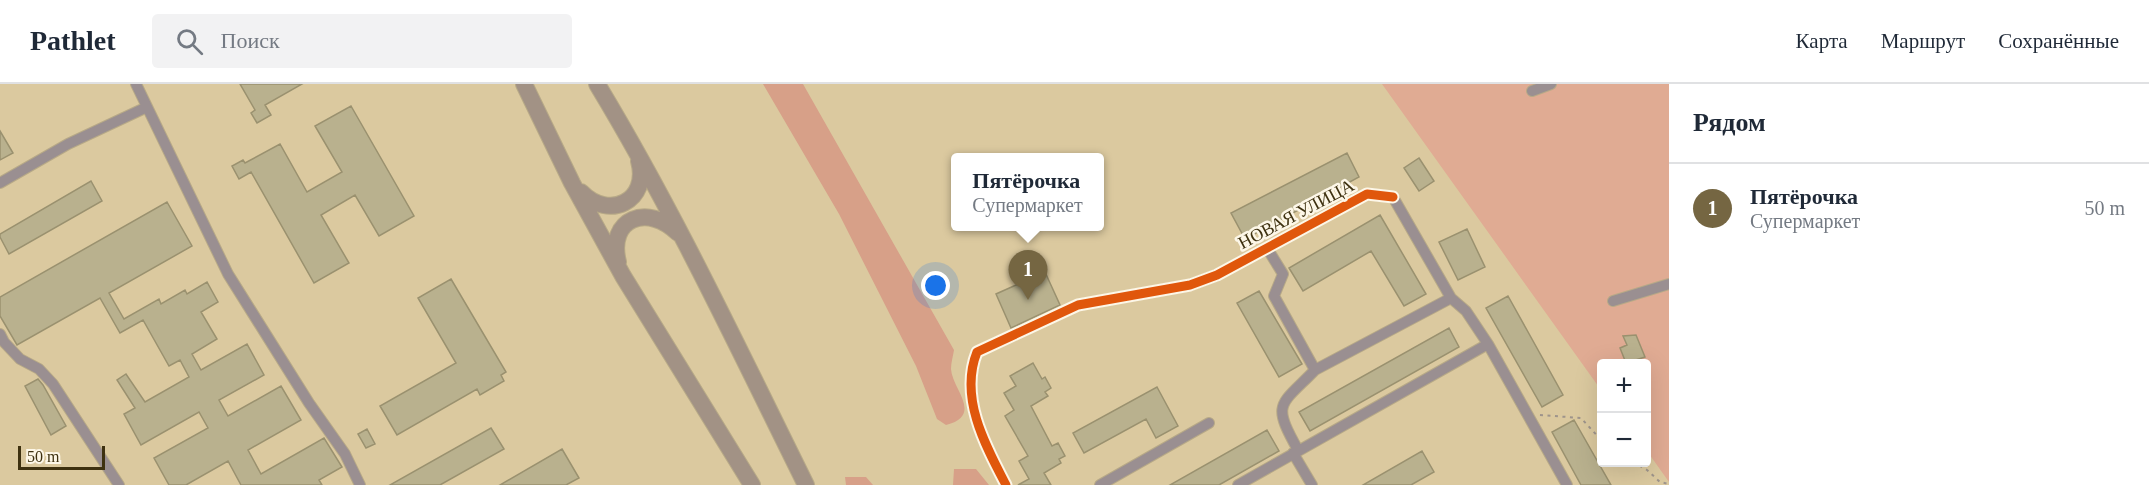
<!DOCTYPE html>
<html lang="ru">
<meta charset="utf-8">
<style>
body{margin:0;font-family:Georgia,serif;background:#f2f2f3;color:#1f2937}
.controls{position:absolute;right:18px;bottom:18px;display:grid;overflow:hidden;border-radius:6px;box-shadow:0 6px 24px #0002}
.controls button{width:54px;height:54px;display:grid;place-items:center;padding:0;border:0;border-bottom:2px solid #e0e1e3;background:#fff;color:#1f2937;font:30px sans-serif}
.scale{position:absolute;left:18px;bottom:15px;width:87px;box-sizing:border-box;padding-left:6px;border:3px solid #3e3110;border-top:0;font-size:16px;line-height:21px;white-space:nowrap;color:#3e3110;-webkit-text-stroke:4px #fdf7e8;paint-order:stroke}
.you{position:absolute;left:936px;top:202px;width:21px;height:21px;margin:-15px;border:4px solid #fff;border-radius:50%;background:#1a73e8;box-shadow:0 0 0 9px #1a73e833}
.badge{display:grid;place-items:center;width:39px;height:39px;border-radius:50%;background:#756642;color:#fff;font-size:20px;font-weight:700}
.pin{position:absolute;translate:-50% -50px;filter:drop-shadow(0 2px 3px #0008)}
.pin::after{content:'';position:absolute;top:32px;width:21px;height:18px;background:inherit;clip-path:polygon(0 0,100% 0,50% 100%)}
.popup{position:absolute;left:951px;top:69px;width:153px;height:78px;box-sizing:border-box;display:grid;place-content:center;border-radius:6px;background:#fff;filter:drop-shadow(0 2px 4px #0005);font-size:20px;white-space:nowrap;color:#747a83}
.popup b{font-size:22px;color:#1f2937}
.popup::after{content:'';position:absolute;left:50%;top:100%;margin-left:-12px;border:12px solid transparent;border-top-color:#fff}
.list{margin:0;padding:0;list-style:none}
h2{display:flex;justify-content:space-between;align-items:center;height:78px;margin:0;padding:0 24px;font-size:26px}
h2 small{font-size:20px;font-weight:400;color:#747a83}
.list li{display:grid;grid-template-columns:39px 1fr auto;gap:18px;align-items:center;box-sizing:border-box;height:90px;padding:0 24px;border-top:2px solid #e0e1e3}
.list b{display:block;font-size:22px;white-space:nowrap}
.list p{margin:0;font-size:20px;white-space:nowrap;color:#747a83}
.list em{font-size:20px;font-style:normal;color:#747a83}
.icon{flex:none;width:33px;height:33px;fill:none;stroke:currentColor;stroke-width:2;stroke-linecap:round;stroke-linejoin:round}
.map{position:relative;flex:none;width:1669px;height:401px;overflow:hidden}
header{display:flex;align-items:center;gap:36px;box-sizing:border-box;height:84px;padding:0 30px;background:#fff;border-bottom:2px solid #e0e1e3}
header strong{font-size:28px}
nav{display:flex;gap:33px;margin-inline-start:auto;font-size:21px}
.search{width:420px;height:54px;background:#f2f2f3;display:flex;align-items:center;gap:15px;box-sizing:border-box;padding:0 21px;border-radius:6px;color:#747a83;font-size:22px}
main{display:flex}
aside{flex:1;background:#fff}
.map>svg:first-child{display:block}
.green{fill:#e0ab93}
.forest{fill:#d7a088}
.building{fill:#b9b18e;stroke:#9a916f;stroke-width:1.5}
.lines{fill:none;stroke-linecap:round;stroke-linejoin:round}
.minor-casing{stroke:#b7a987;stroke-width:12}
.highway-casing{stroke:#b7a987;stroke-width:18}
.path{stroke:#9e948b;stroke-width:2;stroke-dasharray:3 4.5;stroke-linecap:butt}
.minor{stroke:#9a8f91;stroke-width:10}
.highway{stroke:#a29285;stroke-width:16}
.cycleway-casing{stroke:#fdf7e8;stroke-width:13}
.cycleway{stroke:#e0570c;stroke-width:9}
.labels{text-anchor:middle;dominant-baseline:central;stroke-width:5;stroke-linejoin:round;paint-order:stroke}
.street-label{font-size:18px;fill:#3e3110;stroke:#fdf7e8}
</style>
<header>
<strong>Pathlet</strong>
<div class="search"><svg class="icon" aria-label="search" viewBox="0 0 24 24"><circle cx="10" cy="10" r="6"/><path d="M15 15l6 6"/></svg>Поиск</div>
<nav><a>Карта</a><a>Маршрут</a><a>Сохранённые</a></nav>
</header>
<main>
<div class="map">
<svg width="1669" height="401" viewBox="0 0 1669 401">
<rect width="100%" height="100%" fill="#dbc99f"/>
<!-- green -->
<path class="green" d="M1382,0h287v398l-22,-31 -1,-87h-44l-1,26z"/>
<!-- forest -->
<path class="forest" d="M763,0h40l151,266c-1,6 -3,13 -3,19 1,20 33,46 -5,56l-9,-6 -21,-53 -77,-152z
M954,385h22l13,16h-36z
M845,393h21l7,8h-27z"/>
<!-- building -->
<path class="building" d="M240,0h62l-37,21 6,10 -14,8 -6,-10 4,-3z
M351,22l63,110 -35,20 -24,-41 -34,20 28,48 -35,20 -63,-111 -12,7 -7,-13 11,-6 2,3 35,-19 27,48 35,-20 -27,-46z
M0,47l13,22 -13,7z
M1347,69l12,24 -114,62 -14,-26z
M1419,74l15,23 -15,10 -15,-23z
M91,97l11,20 -93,53 -9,-17v-3z
M167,118l25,44 -83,47 15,26 35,-20 2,5 24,-14 2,4 20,-12 11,20 -17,10 16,27 -25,15 9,16 46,-26 17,31 -45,25 9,16 53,-30 20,34 -53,30 13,24 63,-36 18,29 -23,13 3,5h-81l-13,-24 -42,24h-17l-15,-27 54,-30 -9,-16 -58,33 -17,-31 11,-6 -18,-28 9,-6 19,28 44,-25 -9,-17 -11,6 -26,-46 -23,13 -20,-35 -83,47 -17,-29v-19z
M1380,131l46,79 -22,12 -33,-55 -68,40 -14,-23z
M1467,145l18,38 -27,13 -19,-38z
M1045,188l15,33 -49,23 -15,-34z
M451,195l55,93 -5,3 3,6 -24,14 -3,-6 -80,46 -17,-29 76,-43 -38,-65z
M1259,207l43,73 -23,13 -42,-74z
M1508,212l55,99 -21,12 -56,-99z
M1449,244l10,19 -149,84 -11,-19z
M1636,251l9,22 -19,6 -6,-15 7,-3 -4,-9z
M1033,279l9,16 3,-2 6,11 -6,4 3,4 -17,10 21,40 6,-3 7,13 -6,3 2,4 -17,10 7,12h-33l11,-6 -10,-18 9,-5 -23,-40 9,-6 -10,-17 12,-7 -6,-10z
M38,295l5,6 23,41 -15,9 -26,-49z
M1157,303l21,39 -22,12 -10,-19 -62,34 -11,-20z
M1574,336l37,65h-30l-29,-53z
M491,344l13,21 -64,36h-50z
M367,345l8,15 -9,4 -8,-14z
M1267,346l12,21 -60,34h-49z
M562,365l17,29 -13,7h-66z
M1422,367l12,21 -23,13h-48z"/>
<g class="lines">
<defs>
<path id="minor" d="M136,0l92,190 81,129 36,51 15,31
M1532,7l19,-7
M0,99l68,-39 79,-37
M1267,164l16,26 -9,22 41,74c-35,36 -44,32 -17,80
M1613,217l56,-17
M0,250l4,8 16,17 19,10 14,15 66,101
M1315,286l136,-72
M1293,369l19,32
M1006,401c-21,-40 -47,-88 -29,-133l101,-47 112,-20 27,-10 150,-81 26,3 58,101 15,13 22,33
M1100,401l109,-62
M1238,401l250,-141 79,141"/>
<path id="highway" d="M524,0l48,99 51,93 129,209
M597,0c78,129 142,266 209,401
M581,108c28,29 69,9 58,-31
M618,178c-11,-44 30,-59 60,-29"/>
</defs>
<!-- minor casing -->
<use href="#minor" class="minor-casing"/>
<!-- highway casing -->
<use href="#highway" class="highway-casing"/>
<!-- path -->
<path class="path" d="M1540,331l41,3 21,23
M1633,378l14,8 13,12 9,2"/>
<!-- minor -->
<use href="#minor" class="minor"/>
<!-- highway -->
<use href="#highway" class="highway"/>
<defs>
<path id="cycleway" d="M1006,401c-21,-40 -47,-88 -29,-133l101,-47 112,-20 27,-10 150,-81 26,3"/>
</defs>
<!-- cycleway casing -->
<use href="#cycleway" class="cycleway-casing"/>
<!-- cycleway -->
<use href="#cycleway" class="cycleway"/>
</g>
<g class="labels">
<!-- street labels -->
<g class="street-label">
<text transform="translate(1296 130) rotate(-28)">НОВАЯ УЛИЦА</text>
</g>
</g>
</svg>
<div class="controls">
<button>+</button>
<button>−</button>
</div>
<div class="scale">50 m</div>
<div class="you"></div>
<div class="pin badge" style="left:1028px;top:216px">1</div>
<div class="popup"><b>Пятёрочка</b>Супермаркет</div>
</div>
<aside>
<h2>Рядом<small></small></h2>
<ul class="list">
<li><span class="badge">1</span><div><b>Пятёрочка</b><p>Супермаркет</p></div><em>50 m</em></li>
</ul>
</aside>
</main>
